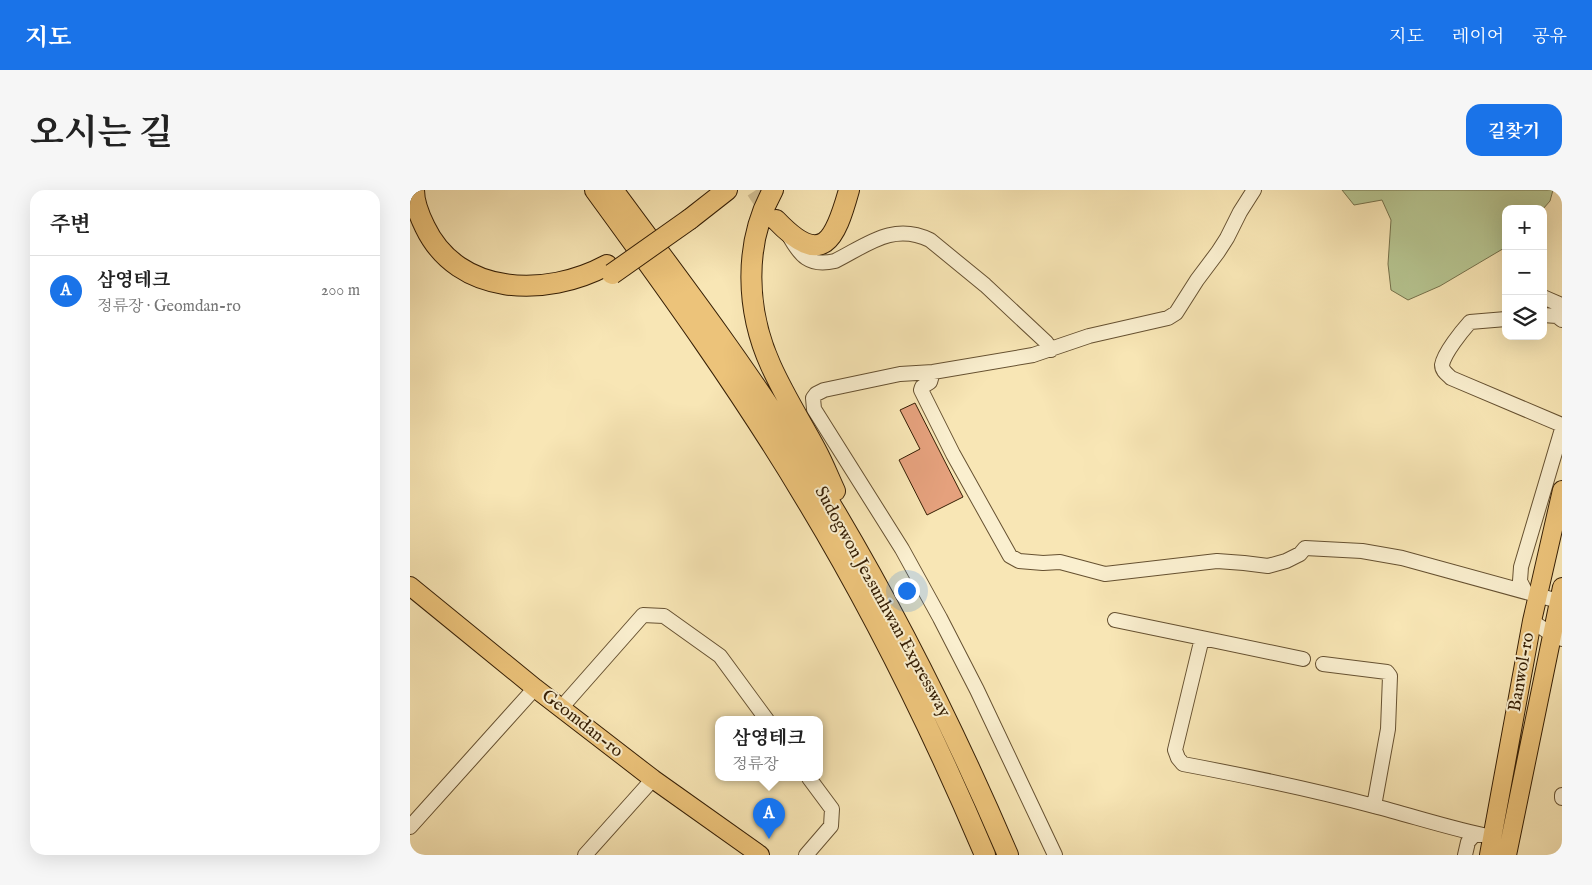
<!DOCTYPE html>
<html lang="ko">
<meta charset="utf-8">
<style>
body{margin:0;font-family:"IM FELL English","Noto Serif KR",serif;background:#f6f6f6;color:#222}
.controls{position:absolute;right:15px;top:15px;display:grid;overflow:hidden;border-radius:10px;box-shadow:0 5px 20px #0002}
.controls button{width:45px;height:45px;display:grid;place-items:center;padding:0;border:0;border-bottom:1px solid #e0e0e0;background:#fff;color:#222;font:25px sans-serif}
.you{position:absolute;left:496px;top:400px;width:18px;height:18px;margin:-12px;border:4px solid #fff;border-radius:50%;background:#1a73e8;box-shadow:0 0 0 8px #1a73e833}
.badge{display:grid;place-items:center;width:32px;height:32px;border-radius:50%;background:#1a73e8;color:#fff;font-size:16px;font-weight:700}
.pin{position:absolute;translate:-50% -41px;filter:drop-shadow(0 1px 2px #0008)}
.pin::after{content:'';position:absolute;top:26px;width:18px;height:15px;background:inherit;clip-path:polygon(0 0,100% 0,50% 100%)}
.popup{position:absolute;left:305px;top:526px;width:108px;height:65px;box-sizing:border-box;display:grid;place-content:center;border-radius:10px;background:#fff;filter:drop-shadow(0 1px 4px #0005);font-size:16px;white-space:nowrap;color:#767676}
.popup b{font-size:19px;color:#222}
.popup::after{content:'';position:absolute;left:50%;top:100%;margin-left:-10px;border:10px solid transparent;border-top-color:#fff}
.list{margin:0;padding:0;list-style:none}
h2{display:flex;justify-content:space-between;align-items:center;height:65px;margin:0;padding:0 20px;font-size:21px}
h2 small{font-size:16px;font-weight:400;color:#767676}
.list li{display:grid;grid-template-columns:32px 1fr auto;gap:15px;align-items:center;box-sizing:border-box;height:70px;padding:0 20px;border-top:1px solid #e0e0e0}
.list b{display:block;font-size:19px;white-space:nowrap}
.list p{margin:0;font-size:16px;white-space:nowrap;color:#767676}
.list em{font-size:16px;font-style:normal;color:#767676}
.icon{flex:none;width:28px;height:28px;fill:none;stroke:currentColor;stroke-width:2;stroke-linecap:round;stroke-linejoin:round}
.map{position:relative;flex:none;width:1152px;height:665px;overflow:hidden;border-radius:15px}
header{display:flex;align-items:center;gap:30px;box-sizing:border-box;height:70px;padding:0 25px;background:#1a73e8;color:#fff}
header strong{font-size:24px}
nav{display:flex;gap:28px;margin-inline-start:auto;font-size:18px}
.intro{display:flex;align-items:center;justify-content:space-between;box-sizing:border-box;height:120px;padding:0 30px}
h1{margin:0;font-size:35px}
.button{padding:12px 22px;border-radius:15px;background:#1a73e8;color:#fff;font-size:18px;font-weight:700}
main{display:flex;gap:30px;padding:0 30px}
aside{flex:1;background:#fff;border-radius:15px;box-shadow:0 5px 20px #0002}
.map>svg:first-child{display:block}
.green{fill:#b7c692;stroke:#76724c}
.building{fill:#e5a17d;stroke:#361f05}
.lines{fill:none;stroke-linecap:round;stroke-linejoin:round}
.highway-tunnel{stroke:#d1be92;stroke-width:20;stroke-dasharray:20 10;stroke-linecap:butt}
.minor-casing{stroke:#665131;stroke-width:16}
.major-casing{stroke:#361f05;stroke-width:20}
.highway-casing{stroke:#361f05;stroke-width:22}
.minor{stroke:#faefcf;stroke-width:14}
.major{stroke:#ecc37a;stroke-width:18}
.highway{stroke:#ecc37a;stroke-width:20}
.highway-bridge-casing{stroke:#361f05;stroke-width:22;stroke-linecap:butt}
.highway-bridge{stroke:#ecc37a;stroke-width:20}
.labels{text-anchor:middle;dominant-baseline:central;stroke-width:4;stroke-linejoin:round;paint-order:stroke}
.street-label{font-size:18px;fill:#361f05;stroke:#faefcf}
</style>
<header>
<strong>지도</strong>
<nav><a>지도</a><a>레이어</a><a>공유</a></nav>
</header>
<div class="intro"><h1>오시는 길</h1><a class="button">길찾기</a></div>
<main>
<aside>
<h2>주변<small></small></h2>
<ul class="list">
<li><span class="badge">A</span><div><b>삼영테크</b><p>정류장 · Geomdan-ro</p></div><em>200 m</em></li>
</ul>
</aside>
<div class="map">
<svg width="1152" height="665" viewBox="0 0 1152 665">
<rect width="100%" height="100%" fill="#f8e6b5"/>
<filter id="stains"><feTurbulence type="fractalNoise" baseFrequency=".004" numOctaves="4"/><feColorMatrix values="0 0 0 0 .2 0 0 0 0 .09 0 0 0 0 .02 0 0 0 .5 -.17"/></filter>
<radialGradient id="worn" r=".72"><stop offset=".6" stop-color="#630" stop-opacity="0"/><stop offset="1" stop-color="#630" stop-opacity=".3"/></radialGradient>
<!-- green -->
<path class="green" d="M932,0h211l-3,11 -7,8h-37v38l-66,39 -32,14 -17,-10 -3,-26 3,-44 -9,-20 -28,5z"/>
<!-- building -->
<path class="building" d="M505,213l48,94 -36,18 -28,-55 21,-11 -20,-39z"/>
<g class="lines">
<!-- highway-tunnel -->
<path class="highway-tunnel" d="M346,0l18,27"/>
<defs>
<path id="minor" d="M378,44c12,22 21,33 47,27 32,-16 58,-39 95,-21l55,45 61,57 5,8
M1133,107l16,7 3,4
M1133,125l14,1 5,4
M1096,129l-36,3c-8,9 -26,31 -28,43 0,6 5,9 9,13l111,47
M523,182l-3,10 -8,5 -1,3 32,64 57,102 9,5 24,2 17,-1 45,12 112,-13 27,2 24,3 18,-5 14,-7 5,-6 57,3 40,7 160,44
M1115,401l-5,-10 1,-14 41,-138
M705,430l87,18
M1122,431l19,13 11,5
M893,469l-101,-21 -27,112 3,8 5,6c64,12 127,25 191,42 39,10 78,23 118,31
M913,474l64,8 3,4 -2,53 -14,77
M151,518l82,-93 21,1 56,40 47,64
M1152,605v3
M0,637l125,-139
M175,665l68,-76
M396,665l25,-29 1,-17 -23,-31
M645,665l-78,-165 -37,-72 -38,-69 -88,-140 -1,-11 3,-4 8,-4 76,-16 33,-2 100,-17 56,-19 79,-18 8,-5 21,-33 21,-28 9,-14 13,-26 14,-22
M1055,665l3,-13 7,-8"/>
<path id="major" d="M0,396l125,102 118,91 107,76
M1079,665l43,-234 30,-131
M1097,665l55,-268"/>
<path id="highway" d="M4,0c0,13 5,25 11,37 33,69 121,71 182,38
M185,0c73,100 146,201 210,308 69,114 128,234 180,357
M203,0c58,79 119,158 172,241 87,134 160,277 223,424
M363,0c-30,54 -27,121 -2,176 13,29 30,56 45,84 7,13 13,28 19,41
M280,29l37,-29
M366,30c47,49 59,20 73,-30"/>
</defs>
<!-- minor casing -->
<use href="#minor" class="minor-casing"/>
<!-- major casing -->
<use href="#major" class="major-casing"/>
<!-- highway casing -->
<use href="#highway" class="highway-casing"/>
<!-- minor -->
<use href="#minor" class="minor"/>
<!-- major -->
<use href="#major" class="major"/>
<!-- highway -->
<use href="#highway" class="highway"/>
<defs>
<path id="highway-bridge" d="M202,84l78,-55"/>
</defs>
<!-- highway-bridge casing -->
<use href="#highway-bridge" class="highway-bridge-casing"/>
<!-- highway-bridge -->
<use href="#highway-bridge" class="highway-bridge"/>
</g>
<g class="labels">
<!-- street labels -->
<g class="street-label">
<text transform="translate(472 412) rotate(61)">Sudogwon Je2sunhwan Expressway</text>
<text transform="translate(1112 482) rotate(-80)">Banwol-ro</text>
<text transform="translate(172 534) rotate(38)">Geomdan-ro</text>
</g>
</g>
<rect width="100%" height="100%" filter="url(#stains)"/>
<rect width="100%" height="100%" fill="url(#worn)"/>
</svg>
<div class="controls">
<button>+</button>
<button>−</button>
<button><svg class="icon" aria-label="layers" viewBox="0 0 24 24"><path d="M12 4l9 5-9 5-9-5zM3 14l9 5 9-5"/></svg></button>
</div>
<div class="you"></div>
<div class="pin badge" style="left:359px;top:649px">A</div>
<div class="popup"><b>삼영테크</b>정류장</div>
</div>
</main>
